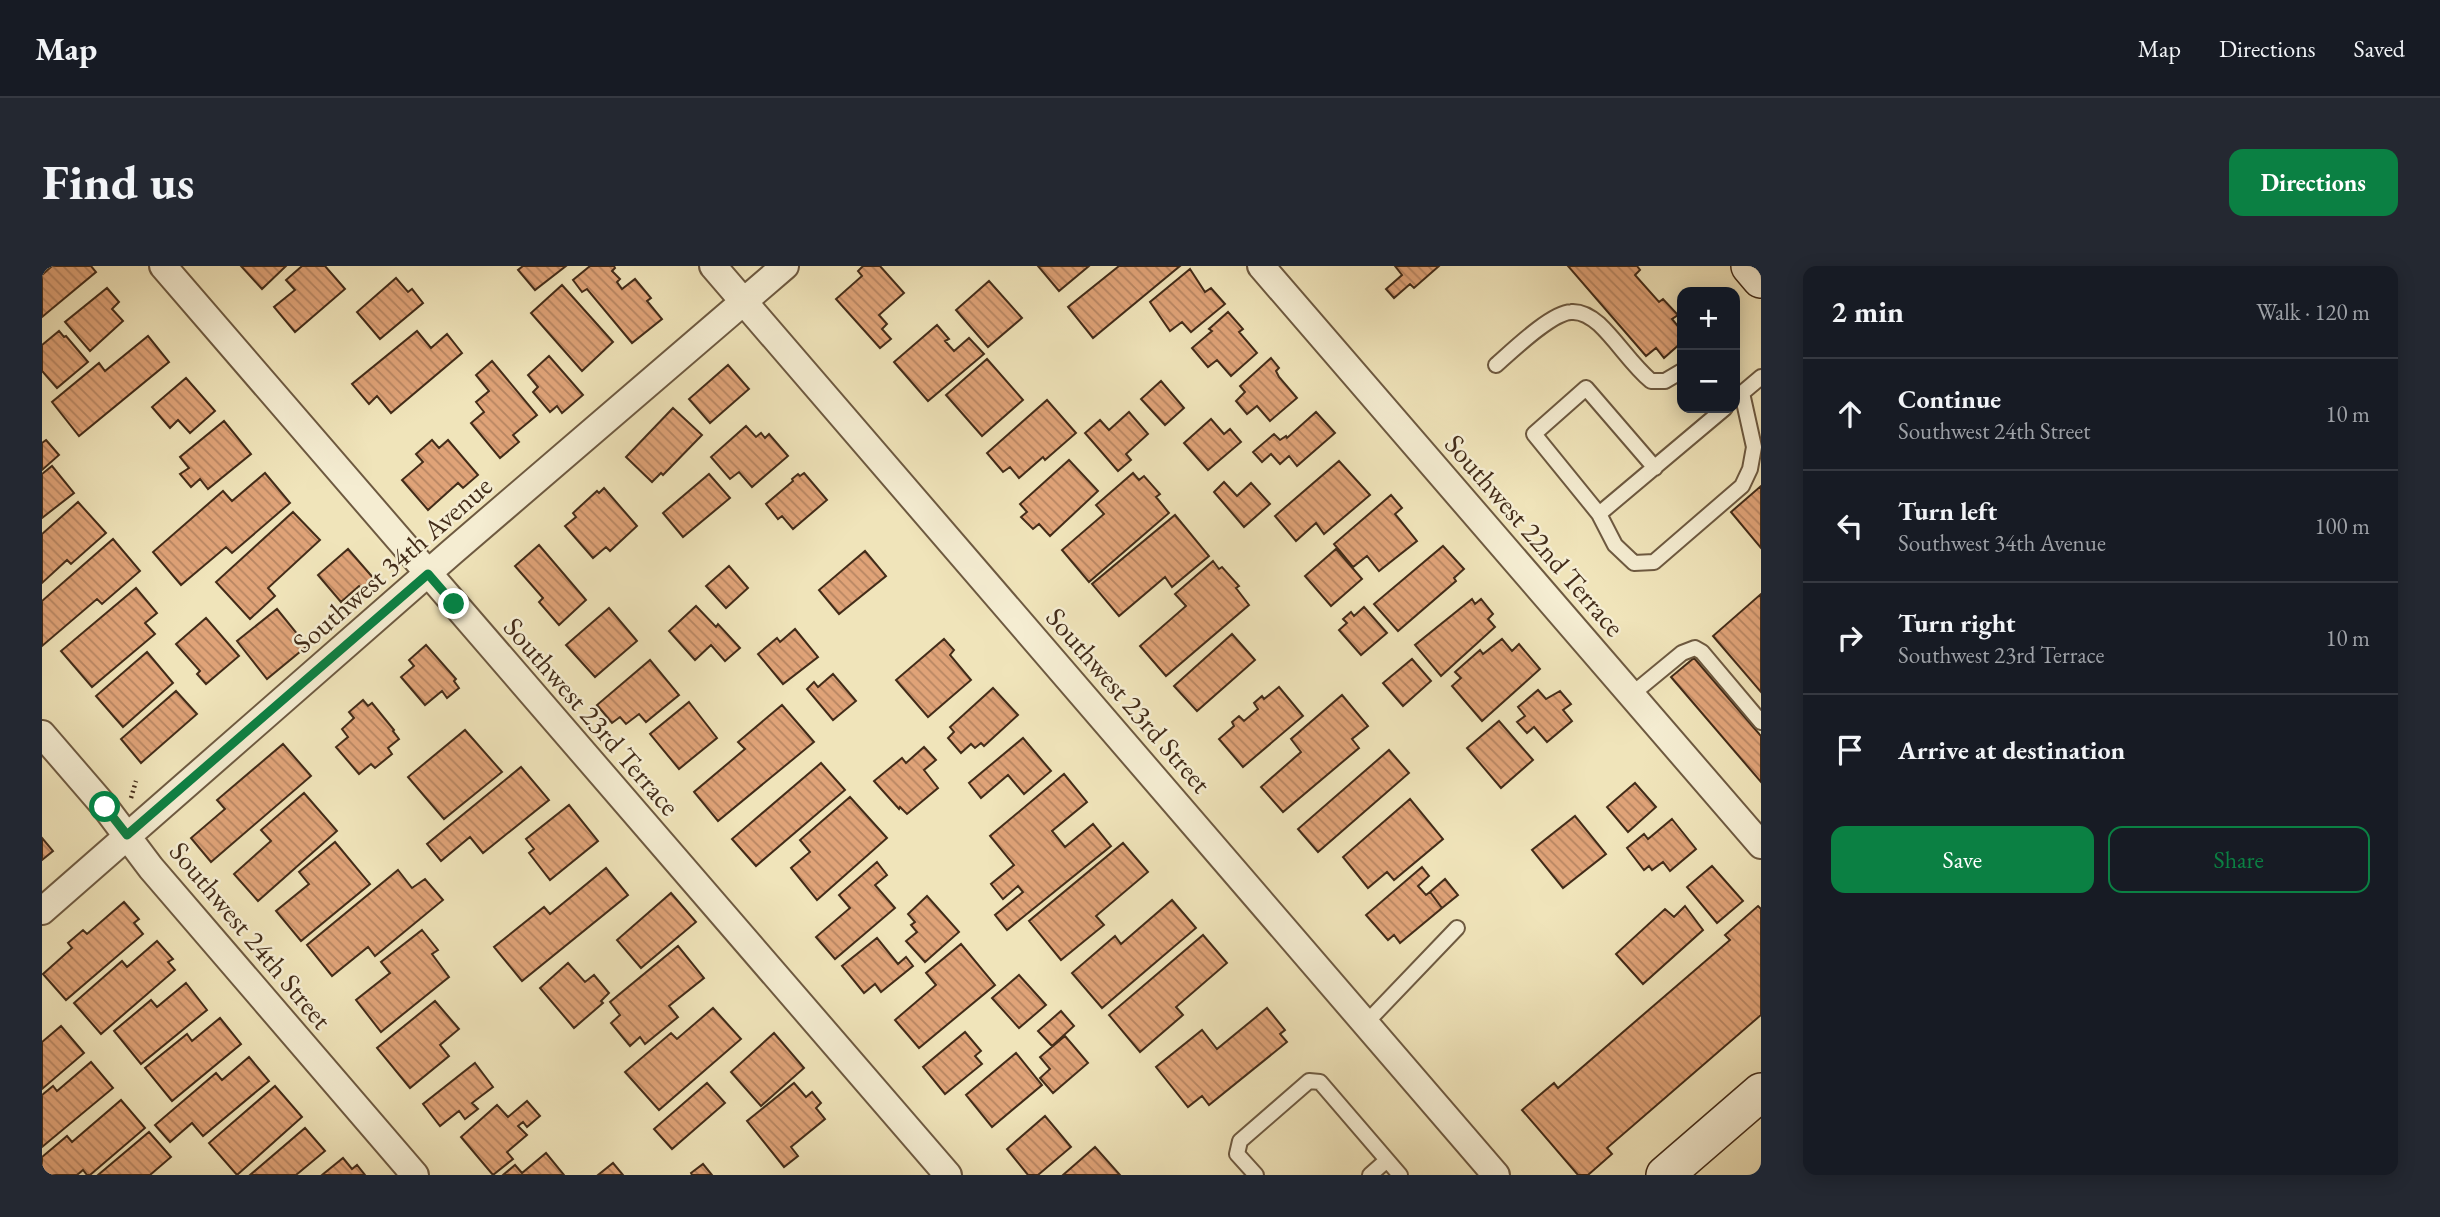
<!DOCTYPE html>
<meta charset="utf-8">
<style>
body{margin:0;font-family:"EB Garamond",serif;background:#242831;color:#f1f3f6}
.controls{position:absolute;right:21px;top:21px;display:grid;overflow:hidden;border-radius:14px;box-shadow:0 4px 18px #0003}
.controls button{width:63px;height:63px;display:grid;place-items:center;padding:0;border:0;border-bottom:2px solid #363941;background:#171b24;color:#f1f3f6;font:35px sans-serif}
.stop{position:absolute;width:21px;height:21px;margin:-16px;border:5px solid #0b8043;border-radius:50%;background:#fff}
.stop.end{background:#0b8043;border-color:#fff;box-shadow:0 2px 7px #0008}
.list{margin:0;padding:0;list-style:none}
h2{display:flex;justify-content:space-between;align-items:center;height:91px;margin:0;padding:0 28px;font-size:30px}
h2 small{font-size:23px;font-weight:400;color:#9ea1a6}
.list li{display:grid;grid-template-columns:46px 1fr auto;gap:21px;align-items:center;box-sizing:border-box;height:112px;padding:0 28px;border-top:2px solid #363941}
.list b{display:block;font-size:26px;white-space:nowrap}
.list p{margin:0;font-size:23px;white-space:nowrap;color:#9ea1a6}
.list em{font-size:23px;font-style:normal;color:#9ea1a6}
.actions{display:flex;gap:14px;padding:21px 28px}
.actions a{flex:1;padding:16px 0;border:2px solid #0b8043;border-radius:14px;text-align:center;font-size:24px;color:#0b8043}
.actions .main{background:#0b8043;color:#fff}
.icon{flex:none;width:38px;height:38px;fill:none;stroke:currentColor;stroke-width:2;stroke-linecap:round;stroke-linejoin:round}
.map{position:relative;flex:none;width:1719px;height:909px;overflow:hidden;border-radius:14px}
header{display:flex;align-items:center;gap:42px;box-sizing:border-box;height:98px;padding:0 35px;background:#171b24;border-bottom:2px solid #363941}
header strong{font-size:33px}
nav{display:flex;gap:38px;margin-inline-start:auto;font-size:24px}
.intro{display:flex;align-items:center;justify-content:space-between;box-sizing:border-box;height:168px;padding:0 42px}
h1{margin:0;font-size:49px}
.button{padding:18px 32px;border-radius:14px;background:#0b8043;color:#fff;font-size:24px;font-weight:700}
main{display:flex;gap:42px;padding:0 42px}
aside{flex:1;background:#171b24;border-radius:14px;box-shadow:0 4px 18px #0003}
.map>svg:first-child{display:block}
.building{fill:url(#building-back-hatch);stroke:#432c19;stroke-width:2}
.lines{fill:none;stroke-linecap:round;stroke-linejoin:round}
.lane-casing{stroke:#6e5a41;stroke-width:18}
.street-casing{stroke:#6e5a41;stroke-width:30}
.secondary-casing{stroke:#432c19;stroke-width:40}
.path{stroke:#432c19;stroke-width:4.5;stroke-dasharray:2 3.5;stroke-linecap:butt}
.lane{stroke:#f5edd2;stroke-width:14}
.street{stroke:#f5edd2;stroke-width:26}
.secondary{stroke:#f5edd2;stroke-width:37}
.route{stroke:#0b8043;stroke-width:9}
.labels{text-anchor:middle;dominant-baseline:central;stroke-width:5;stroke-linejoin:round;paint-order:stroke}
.street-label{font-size:28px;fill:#432c19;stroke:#f5edd2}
</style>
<header>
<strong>Map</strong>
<nav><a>Map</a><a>Directions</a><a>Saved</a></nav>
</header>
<div class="intro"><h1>Find us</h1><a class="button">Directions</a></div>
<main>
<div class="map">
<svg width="1719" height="909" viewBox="0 0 1719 909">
<defs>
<pattern id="building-back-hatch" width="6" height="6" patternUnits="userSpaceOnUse" patternTransform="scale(1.75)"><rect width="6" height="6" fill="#e0a378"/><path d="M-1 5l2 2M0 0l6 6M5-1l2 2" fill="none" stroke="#b78562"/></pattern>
</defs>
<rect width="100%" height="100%" fill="#f0e4ba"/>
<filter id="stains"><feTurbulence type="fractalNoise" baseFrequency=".00286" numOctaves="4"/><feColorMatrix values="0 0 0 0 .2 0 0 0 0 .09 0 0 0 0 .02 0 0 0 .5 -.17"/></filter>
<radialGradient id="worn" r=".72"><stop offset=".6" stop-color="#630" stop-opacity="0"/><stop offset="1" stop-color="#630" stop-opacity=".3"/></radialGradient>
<!-- building -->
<path class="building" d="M10,0h39l5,6 -54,45v-42z
M199,0h45l-24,23z
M260,0h23l20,23 -50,43 -21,-25 21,-17 -9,-10z
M481,0h43l-31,24 -17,-20z
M548,0h24l1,2 -3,3 8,8 -3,3 5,7 13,-10 16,19 -4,3 15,18 -30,24 -45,-54 -5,3 -9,-12z
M821,0h17l24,27 -25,22 8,9 -5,5 9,10 -11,9 -44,-49 26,-23 -4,-5z
M996,0h51l-30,25z
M1077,0h61l-87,72 -25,-31z
M1353,0h44l-25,22 -4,-4 -16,14 -8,-9 16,-14z
M1526,0h69l3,4 -5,5 24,27 4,-3 15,16 -6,4 10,12v11l-18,16 -8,-10 -10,8z
M1148,3l15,23 6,-4 14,16 -34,28 -9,-10 -12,9 -20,-29z
M354,12l12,14 4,-3 11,14 -43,36 -23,-27z
M947,15l33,37 -34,29 -32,-37z
M520,19l51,57 -31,29 -51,-58z
M65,22l12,14 -7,7 11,12 -33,30 -25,-29z
M1186,46l15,17 -4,3 18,21 -26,23 -14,-16 -9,7 -16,-19 20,-17 -3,-2z
M895,59l12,14 -4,2 9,10 15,-13 15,16 -56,47 -34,-39z
M17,65l5,6 2,-1 22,26 -31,26 -15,-17v-26z
M375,65l14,17 16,-14 15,19 -71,60 -14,-17 -8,8 -17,-20z
M106,70l21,26 -90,74 -27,-34 47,-39 6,8z
M507,90l34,39 -21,18 -5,-7 -7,6 -17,-20 5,-5 -10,-12z
M1229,92l8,10 -3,3 3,6 18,21 -27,23 -13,-15 -10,8 -11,-13 9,-9 -5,-6z
M945,93l36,41 -41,36 -36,-41z
M450,95l45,54 -24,20 6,7 -19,16 -29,-35 13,-11 -8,-10 13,-11 -13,-16z
M686,99l21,24 -39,34 -21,-24z
M144,112l29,33 -25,22 -12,-13 -8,8 -18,-21z
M1119,115l23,27 -19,17 -24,-26z
M1005,134l29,33 -31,27 -2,-3 -24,21 -9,-11 -7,5 -16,-19z
M631,142l29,27 -39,40 -2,-2 -9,9 -26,-25z
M1087,146l19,22 -22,20 5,6 -13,11 -33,-38 15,-13 9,10z
M1274,146l19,21 -38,33 -8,-10 -9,8 -9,-10 -9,8 -9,-10 21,-18 6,6 6,-4 1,2z
M1169,153l13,15 6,-5 11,13 -33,28 -24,-27z
M182,155l27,33 -43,35 -8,-10 -9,8 -11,-13 9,-6 -9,-11z
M704,160l10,11 5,-4 4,5 4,-4 19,22 -36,31 -13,-15 -9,7 -19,-22z
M4,174l13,15 -17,15v-27z
M390,174l7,8 9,-8 30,35 -15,13 -5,-5 -30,27 -26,-30 21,-18 -7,-8z
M1027,194l29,31 -48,45 -11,-12 -6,5 -12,-12 6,-5 -7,-8z
M1297,195l31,34 -46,39 -8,-11 -20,18 -21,-25z
M10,200l22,27 -32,25v-44z
M223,207l25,30 -58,50 -6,-6 -45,38 -28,-33 70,-61 9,10z
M762,207l23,27 -34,29 -11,-13 -4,3 -12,-15 27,-23 -1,-2 6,-5 2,2z
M1091,207l6,7 5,-4 16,18 -4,3 13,16 -80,69 -27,-32 42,-36 -8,-9z
M667,208l21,24 -47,39 -20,-24z
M1182,216l13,14 14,-13 19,21 -26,23 -30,-35z
M1719,220v62l-30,-36z
M562,222l33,38 -27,25 -4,-4 -13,11 -28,-32 11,-9 -3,-4 24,-22 2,2z
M1349,229l11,13 -7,6 22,27 -38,30 -12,-15 -14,11 -19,-23z
M36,236l28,31 -35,31 -4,-4 -25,23v-49z
M251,246l27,28 -52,48 7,8 -25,23 -34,-37z
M1133,249l34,41 -37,31 -7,-10 -46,39 -27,-32z
M71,273l27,32 -38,33 -5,-5 -55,47v-45z
M497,279l47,55 -27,25 -20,-23 4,-4 -28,-32z
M1401,280l21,23 -10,9 2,3 -58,50 -24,-27z
M306,283l27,31 -12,10 -4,-4 -18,16 -23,-27z
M1294,283l26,30 -31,27 -26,-30z
M823,285l21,25 -47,38 -20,-24z
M1171,295l6,8 3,-2 17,19 -3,2 13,17 -83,71 -26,-30 46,-40 -11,-12z
M687,300l19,22 -22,20 -20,-22z
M94,322l21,25 -12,10 10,11 -63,53 -31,-36z
M1719,328v98l-48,-56z
M1430,333l3,5 6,-5 12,15 -5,5 7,8 -54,49 -26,-31z
M654,340l20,21 2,-3 22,24 -15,13 -14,-16 -16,15 -26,-29z
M1322,341l23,26 -26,22 -22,-25 8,-7 -4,-4 8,-7 3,4z
M567,342l28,33 -42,36 -29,-32z
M235,343l30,37 -40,33 -30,-38z
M164,352l33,38 -33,28 -9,-10 3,-3 -24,-27z
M753,363l23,28 -35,27 -25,-30 19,-16 3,4z
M1190,368l23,26 -58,51 -23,-25z
M902,373l10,11 -4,5 21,25 -43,37 -32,-37z
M1460,373l10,12 7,-7 21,25 -58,52 -30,-35 9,-8 -6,-6 25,-22 3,4z
M384,379l30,34 -2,2 5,7 -12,10 -5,-7 -17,14 -24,-28 13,-11 -5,-6z
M105,386l26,31 -50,44 -27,-31z
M1652,392l67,78v46l-90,-105z
M1370,393l19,22 -28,25 -20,-23z
M608,394l29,35 -33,27 -7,-8 -13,10 -6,-7 -8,6 -15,-18z
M791,408l23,27 -23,19 -26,-31 7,-7 4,5z
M1237,421l24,29 -60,51 -24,-28 15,-13 -2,-4 7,-6 5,5 14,-12 -4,-6 8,-7 2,3z
M951,422l25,27 -34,31 -3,-3 -6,5 -4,-4 -10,9 -13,-15 6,-6 -4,-5z
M1496,424l8,9 14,-8 11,13 -8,6 9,11 -25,21 -13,-15 -7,6 -10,-11 8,-6 -7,-9z
M134,425l21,23 -56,49 -20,-24z
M1300,429l26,31 -16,13 7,9 -76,64 -22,-25 40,-35 -10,-13z
M321,434l5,6 4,-3 22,27 -1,1 6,8 -11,9 4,6 -17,14 -4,-4 -12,10 -23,-27 12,-10 -6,-8 12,-11 -5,-6z
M647,436l28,36 -38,31 -29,-35z
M740,439l32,37 -96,79 -24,-29 51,-43 -7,-7z
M1457,455l34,39 -32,28 -34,-40z
M423,464l37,42 -58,47 -36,-42z
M981,472l28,33 -27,23 -16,-19 -27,23 -12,-15z
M241,478l28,32 -100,86 -20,-24 34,-29 -8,-9z
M882,481l12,13 -12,10 14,18 -31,26 -7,-7 -1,2 -25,-28 28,-23 4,5z
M1347,484l20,23 -91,79 -20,-23z
M779,497l24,27 -89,76 -24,-27z
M479,501l28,33 -66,53 -13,-16 -29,24 -14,-17z
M1022,508l23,28 -35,29 13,16 28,-23 18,22 -104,84 -12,-15 28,-23 -5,-6 -15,13 -12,-15 23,-19 -24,-29z
M1593,517l21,24 -28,25 -21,-25z
M262,527l33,38 -79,70 -24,-27 37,-33 -10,-11z
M808,531l37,41 -70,62 -26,-32 19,-16 -10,-12z
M1368,533l33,40 -49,41 -7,-8 -19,16 -25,-31z
M527,539l29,36 -48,39 -21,-27 5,-4 -8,-10z
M1533,550l31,38 -43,34 -31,-38z
M1630,553l24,30 -26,22 -7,-9 -11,8 -3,-4 -5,4 -17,-22 17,-14 4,5z
M0,572l11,13 -11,9z
M293,576l35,42 -69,57 -25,-30 33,-27 -10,-12z
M1081,577l25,29 -52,44 8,9 -43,35 -32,-39z
M835,596l10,13 -12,10 20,23 -60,51 -19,-22 34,-29 -11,-13z
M1670,600l31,35 -26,22 -30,-36z
M1380,601l7,9 -11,10 8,9 4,-3 12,16 -42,35 -6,-8 -6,5 -22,-25z
M564,602l22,27 -106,86 -28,-34 50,-40 6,7z
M356,604l14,18 13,-9 18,21 -68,56 -7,-9 -36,29 -25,-31z
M1403,613l13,16 -16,13 -12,-16z
M629,627l25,29 -55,46 -24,-28z
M885,630l32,36 -34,30 -19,-21 11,-9 -6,-7 4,-3 -7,-8z
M1130,634l24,28 -94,80 -30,-35 43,-37 6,8z
M82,636l15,17 -5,4 9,11 -77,66 -23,-26 29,-26 -4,-5 15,-13 4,4z
M1643,640l18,24 -60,54 -27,-30 49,-45 9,8z
M1716,640l3,3v106l-154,133 5,6 -24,21h-10l-56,-65 32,-27 4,5 172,-148 -5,-5z
M380,664l16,20 -6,4 17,23 -68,55 -25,-32 34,-27 -9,-11z
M1161,669l24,28 -51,44 7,8 -43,37 -31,-37z
M835,672l21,26 8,-7 7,9 -32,26 -6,-8 -11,9 -22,-27z
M115,675l16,18 -5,3 7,8 -74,64 -27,-31 48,-42 5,6z
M919,678l34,41 -76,63 -24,-28 41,-35 -10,-12z
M636,680l26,32 -35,28 9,11 -33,27 -5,-7 -10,9 -19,-23 9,-8 -10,-13z
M526,697l17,19 9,-7 15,18 -8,8 2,2 -29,25 -34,-40z
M977,709l27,30 -27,23 -27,-30z
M144,717l21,27 -66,54 -27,-33 37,-31 6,7z
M393,735l24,28 -19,16 9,11 -39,32 -33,-40z
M671,742l28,31 -82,71 -34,-38 46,-39 6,6z
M1225,742l18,22 -5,4 7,8 -78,63 -7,-9 -14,11 -32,-40 46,-37 15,19z
M1019,745l13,15 -22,20 -14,-15z
M178,752l21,26 -69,57 -27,-33 42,-34 5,7z
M19,760l23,27 -42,36v-47z
M923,766l16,19 -6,5 7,8 -37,30 -22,-27z
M732,767l30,35 -43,38 -30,-34z
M1023,770l23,27 -35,30 -13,-15 10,-9 -10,-12z
M974,787l26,32 -50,42 -26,-32z
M207,791l20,24 -66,55 -11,-13 -22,19 -15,-17 61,-52 6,7z
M49,796l22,26 -71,59v-52l11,-9 4,5z
M433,797l18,24 -21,16 6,6 -13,10 -6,-8 -19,15 -17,-22z
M665,817l18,20 -53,46 -18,-20z
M752,817l12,14 6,-5 9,11 -5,5 9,11 -34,28 7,9 -14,11 -37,-46z
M233,820l27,31 -65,58 -28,-32z
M79,834l24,28 -55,47h-3l-4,-5 -6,5h-35v-18l25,-21 5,6z
M485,835l13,15 -13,11 -4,-5 -5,4 9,9 -20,17 6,7 -20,16 -32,-38 36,-32 11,12z
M1003,850l26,31 -33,28h-10l-21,-26z
M263,862l20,23 -29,24h-46z
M107,866l22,25 -21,18h-52z
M1053,881l25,28h-57z
M504,887l18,22h-61l12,-10 7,8z
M301,892l9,11 5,-4 8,10h-43z
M571,897l10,12h-25z
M661,898l9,11h-20l-1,-2z"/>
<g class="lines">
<defs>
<path id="lane" d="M1454,99c16,-14 55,-52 75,-53 11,-1 20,5 28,12 19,18 32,40 52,57h14l17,-10
M1693,133l26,-22
M1613,202l-69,-80 -52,46 65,80 16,31 19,18 20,-1 88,-76 8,-17 4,-22 -12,-54
M1557,248l126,-106
M1589,429l51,-42 13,-5 7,4 59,70
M1324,757l91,-95
M1214,909l-19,-21 3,-13 69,-60 11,1 80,93
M1328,909l17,-15"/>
<path id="street" d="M121,0l785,909
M671,0l783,909
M1219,0l500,579
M0,468l63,73 46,61 264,307
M0,645l410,-359 333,-286"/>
<path id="secondary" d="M1708,0l11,13
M1623,909l96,-83"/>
</defs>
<!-- lane casing -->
<use href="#lane" class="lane-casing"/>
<!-- street casing -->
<use href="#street" class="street-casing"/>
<!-- secondary casing -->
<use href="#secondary" class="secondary-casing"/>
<!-- path -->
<path class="path" d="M89,532l5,-17"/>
<!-- lane -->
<use href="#lane" class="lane"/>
<!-- street -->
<use href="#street" class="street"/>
<!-- secondary -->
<use href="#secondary" class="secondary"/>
</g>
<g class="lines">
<!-- route -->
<path class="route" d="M63,541l22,28 301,-261 26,30"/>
</g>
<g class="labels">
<!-- street labels -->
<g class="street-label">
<text transform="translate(1493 269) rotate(49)">Southwest 22nd Terrace</text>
<text transform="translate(350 298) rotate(-41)">Southwest 34th Avenue</text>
<text transform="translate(1087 434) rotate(49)">Southwest 23rd Street</text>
<text transform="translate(550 450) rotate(49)">Southwest 23rd Terrace</text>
<text transform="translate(209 669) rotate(50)">Southwest 24th Street</text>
</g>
</g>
<rect width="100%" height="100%" filter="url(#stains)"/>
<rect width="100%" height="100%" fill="url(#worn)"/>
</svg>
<div class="controls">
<button>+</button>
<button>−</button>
</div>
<div class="stop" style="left:63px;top:541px"></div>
<div class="stop end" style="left:412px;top:338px"></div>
</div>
<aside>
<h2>2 min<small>Walk · 120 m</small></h2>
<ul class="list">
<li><svg class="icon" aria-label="ahead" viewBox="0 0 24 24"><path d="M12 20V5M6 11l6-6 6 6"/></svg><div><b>Continue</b><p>Southwest 24th Street</p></div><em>10 m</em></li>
<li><svg class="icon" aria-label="left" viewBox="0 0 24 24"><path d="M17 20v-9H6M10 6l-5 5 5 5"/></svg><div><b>Turn left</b><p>Southwest 34th Avenue</p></div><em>100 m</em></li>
<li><svg class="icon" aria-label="right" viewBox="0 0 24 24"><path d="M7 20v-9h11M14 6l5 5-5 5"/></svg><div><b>Turn right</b><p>Southwest 23rd Terrace</p></div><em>10 m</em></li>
<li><svg class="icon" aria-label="arrive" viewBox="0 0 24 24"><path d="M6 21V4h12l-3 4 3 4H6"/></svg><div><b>Arrive at destination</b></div></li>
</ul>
<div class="actions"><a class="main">Save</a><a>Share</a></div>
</aside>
</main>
